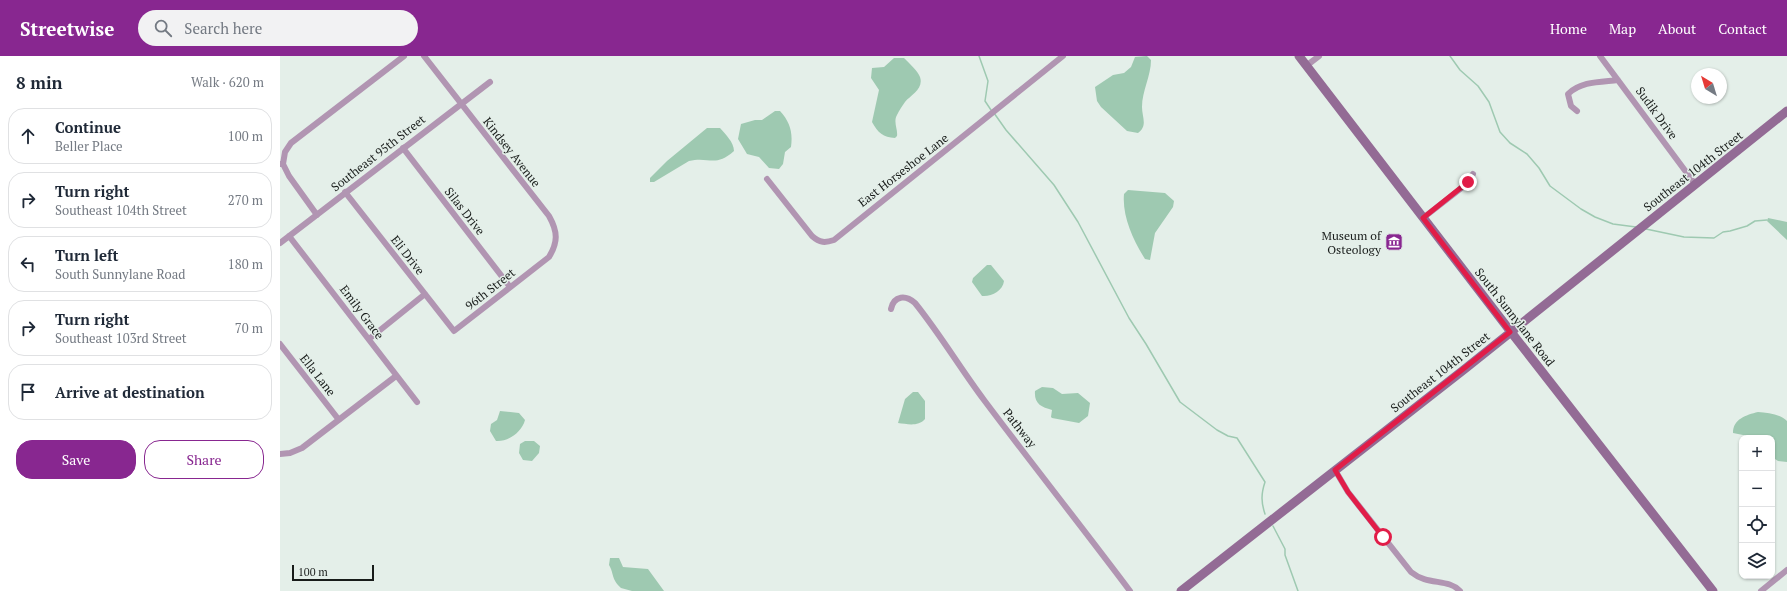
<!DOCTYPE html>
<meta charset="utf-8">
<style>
body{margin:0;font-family:"PT Serif",serif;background:#f2f2f3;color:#1f2937}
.controls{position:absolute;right:12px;bottom:12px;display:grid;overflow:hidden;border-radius:8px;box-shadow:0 1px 3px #0004}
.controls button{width:36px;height:36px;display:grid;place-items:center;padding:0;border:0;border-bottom:1px solid #e0e1e3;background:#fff;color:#1f2937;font:20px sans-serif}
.compass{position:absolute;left:1411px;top:12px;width:36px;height:36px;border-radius:50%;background:#fff;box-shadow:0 1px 3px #0004;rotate:322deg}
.scale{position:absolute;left:12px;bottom:10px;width:82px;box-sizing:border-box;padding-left:4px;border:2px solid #181c1a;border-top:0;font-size:11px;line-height:14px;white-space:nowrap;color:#181c1a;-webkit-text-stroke:3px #e4efe9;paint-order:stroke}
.stop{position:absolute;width:12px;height:12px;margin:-9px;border:3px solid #e11d48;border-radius:50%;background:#fff}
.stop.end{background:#e11d48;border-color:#fff;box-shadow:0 1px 4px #0008}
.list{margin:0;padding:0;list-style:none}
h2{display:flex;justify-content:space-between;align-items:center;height:52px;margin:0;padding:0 16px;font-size:17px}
h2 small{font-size:13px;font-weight:400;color:#747a83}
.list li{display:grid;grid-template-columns:26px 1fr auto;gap:12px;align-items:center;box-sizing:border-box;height:56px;margin:0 8px 8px;padding:0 8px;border:1px solid #e0e1e3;border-radius:16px}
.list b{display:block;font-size:15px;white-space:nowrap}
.list p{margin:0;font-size:13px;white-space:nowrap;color:#747a83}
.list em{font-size:13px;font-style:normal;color:#747a83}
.actions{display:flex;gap:8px;padding:12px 16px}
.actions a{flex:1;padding:9px 0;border:1px solid #882790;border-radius:16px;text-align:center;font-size:14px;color:#882790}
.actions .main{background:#882790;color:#fff}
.icon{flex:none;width:22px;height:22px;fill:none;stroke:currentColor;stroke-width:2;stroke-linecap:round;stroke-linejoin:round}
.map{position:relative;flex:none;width:1507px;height:535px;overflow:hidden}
header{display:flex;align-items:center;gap:24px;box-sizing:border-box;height:56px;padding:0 20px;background:#882790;color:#fff}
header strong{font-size:19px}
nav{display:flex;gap:22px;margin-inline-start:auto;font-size:14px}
.search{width:280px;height:36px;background:#f2f2f3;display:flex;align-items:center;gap:10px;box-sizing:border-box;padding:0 14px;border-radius:22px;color:#747a83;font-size:15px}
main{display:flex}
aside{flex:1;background:#fff}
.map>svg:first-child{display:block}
.water{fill:#9ec9b1}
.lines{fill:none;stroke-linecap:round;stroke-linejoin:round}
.stream{stroke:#9ec9b1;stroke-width:1.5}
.street{stroke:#b195b2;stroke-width:6}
.secondary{stroke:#936b95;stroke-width:9}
.route{stroke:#e11d48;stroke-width:5}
.labels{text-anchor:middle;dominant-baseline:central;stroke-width:3;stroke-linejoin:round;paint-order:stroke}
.street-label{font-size:12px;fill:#181c1a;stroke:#e4efe9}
.poi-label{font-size:12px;fill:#181c1a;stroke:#e4efe9;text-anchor:end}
</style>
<header>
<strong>Streetwise</strong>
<div class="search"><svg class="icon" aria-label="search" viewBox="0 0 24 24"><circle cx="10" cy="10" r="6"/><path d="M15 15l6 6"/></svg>Search here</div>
<nav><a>Home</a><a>Map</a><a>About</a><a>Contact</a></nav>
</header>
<main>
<aside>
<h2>8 min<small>Walk · 620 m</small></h2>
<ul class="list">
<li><svg class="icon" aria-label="ahead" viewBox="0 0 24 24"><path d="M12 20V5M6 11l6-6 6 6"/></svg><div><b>Continue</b><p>Beller Place</p></div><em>100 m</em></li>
<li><svg class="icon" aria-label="right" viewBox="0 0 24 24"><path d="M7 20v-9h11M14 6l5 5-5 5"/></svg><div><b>Turn right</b><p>Southeast 104th Street</p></div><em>270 m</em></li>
<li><svg class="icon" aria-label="left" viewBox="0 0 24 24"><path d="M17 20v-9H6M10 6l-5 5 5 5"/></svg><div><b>Turn left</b><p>South Sunnylane Road</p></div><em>180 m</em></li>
<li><svg class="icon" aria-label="right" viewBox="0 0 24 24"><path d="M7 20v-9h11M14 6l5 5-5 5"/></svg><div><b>Turn right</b><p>Southeast 103rd Street</p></div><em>70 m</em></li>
<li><svg class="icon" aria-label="arrive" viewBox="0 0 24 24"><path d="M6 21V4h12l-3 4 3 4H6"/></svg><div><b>Arrive at destination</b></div></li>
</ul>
<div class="actions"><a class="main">Save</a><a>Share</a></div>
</aside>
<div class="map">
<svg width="1507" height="535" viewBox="0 0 1507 535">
<rect width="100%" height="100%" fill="#e4efe9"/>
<!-- water -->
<path class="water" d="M867,0l4,4c0,16 -9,31 -9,47 0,10 6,19 -4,26l-11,-2 -26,-24 -4,-6 -2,-14 18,-12 11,-2 7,-6 4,-10z
M614,2h10c5,5 14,13 16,19 4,12 -9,18 -15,25 -3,4 -6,9 -8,13 -4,7 1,14 0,21l-2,2c-12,-1 -17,-5 -23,-16l7,-32 -8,-12 1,-10 12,-1z
M495,55h5c10,11 13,21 11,36l-6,5 -2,12 -4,5 -10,-1 -10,-11 -12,-3 -9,-15 3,-15 14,-4h7z
M427,72h13c5,6 14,14 14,23 -19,17 -25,5 -45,10l-35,21h-4v-4l17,-17z
M848,134l37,3 9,8 -1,6 -18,26 -5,27 -5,-1c-12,-19 -23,-43 -21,-65z
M1488,162l19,4v18l-20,-19z
M707,209h4l13,16c-1,10 -13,16 -22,15l-10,-14 1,-4z
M762,331l11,1 9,6 16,-1 12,10 -2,13 -9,7 -27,-5 -1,-1 1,-7c-11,-3 -18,-6 -17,-19z
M633,336h5l7,9v18c-7,8 -18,5 -27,4l7,-24z
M220,355l19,2 6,7c-3,12 -17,22 -29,21l-6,-10 1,-7 6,-4z
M1478,356c10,1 22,2 29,9v41l-9,-1 -6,-4v-19h-14l-25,-5c0,-14 13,-18 25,-21z
M245,385h9l6,5 -1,7 -7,8 -9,-1 -4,-7 1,-9z
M330,502h9l4,9 25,2 16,22h-32l-11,-3c-10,-9 -7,-15 -12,-23z"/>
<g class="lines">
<!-- stream -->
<path class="stream" d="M699,0l9,25 -3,20 6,9
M1170,0l10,14 18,16 11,16 11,30 10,11 17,11 12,14 11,18 31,23 14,8 18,7 23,3
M714,57l12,17 48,55 24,37 51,96 17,26 34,58 37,28 11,6 9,2 28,44c-4,12 -4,20 0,32
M1366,173l38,8 30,1 9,-6 7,-1 17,-5 8,-5 12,-1
M993,470l12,23v6l13,36"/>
<!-- street -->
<path class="street" d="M1320,0l95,128
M1026,10l13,-10
M1297,55l-6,-5 -3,-12c13,-13 33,-12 50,-14
M123,92l107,139
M0,108h3l2,-12 6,-9 113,-87
M3,108l6,12 28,39
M487,123l45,57c8,7 13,7 22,4l229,-184
M65,136l109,139 95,-74c9,-15 9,-25 0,-41l-125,-160
M1143,162l45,-35 5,-9
M9,180l128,166
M0,187l210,-161
M611,253c3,-14 15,-14 24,-6 25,31 45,65 69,97 48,64 98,127 146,191
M89,283l56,-45
M0,288l59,76
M0,398l10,-1 12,-5 94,-72
M1055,414l13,22 63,80c17,14 37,6 49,19
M1481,535l26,-21"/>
<!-- secondary -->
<path class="secondary" d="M1019,0l212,276 202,259
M901,535l285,-223 321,-257"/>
</g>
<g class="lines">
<!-- route -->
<path class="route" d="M1103,481l-35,-45 -13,-22 175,-138 -87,-114 45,-36"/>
</g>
<!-- icons -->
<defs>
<symbol id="museum-square" viewBox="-11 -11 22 22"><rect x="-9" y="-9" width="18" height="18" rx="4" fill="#882790" stroke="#e4efe9"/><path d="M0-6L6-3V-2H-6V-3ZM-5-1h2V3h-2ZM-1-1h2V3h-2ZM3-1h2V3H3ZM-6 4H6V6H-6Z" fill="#fff"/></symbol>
</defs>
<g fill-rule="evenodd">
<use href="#museum-square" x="1104" y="176" width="20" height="20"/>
</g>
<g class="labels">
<!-- street labels -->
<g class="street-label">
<text transform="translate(1377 57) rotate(54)">Sudik Drive</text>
<text transform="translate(232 96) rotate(52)">Kindsey Avenue</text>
<text transform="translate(98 97) rotate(-38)">Southeast 95th Street</text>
<text transform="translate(623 114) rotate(-38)">East Horseshoe Lane</text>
<text transform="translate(1413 115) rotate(-38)">Southeast 104th Street</text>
<text transform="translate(185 155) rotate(52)">Silas Drive</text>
<text transform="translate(128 199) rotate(52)">Eli Drive</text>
<text transform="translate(210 233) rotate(-38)">96th Street</text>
<text transform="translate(82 256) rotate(53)">Emily Grace</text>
<text transform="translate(1235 261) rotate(52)">South Sunnylane Road</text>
<text transform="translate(1160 316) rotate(-38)">Southeast 104th Street</text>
<text transform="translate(38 319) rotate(52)">Ella Lane</text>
<text transform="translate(740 372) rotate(52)">Pathway</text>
</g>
<!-- poi labels -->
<g class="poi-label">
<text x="1101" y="179">Museum of<tspan x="1101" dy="14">Osteology</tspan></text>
</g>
</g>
</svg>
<div class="controls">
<button>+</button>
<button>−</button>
<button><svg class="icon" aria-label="locate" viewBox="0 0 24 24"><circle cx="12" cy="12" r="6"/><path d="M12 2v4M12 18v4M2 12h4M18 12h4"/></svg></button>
<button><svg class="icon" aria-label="layers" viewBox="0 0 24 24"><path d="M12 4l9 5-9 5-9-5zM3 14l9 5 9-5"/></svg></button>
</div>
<svg class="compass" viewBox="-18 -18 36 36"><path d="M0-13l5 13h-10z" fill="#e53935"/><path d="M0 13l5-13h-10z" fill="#747a83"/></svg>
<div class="scale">100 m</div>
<div class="stop" style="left:1103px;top:481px"></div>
<div class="stop end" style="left:1188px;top:126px"></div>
</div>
</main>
